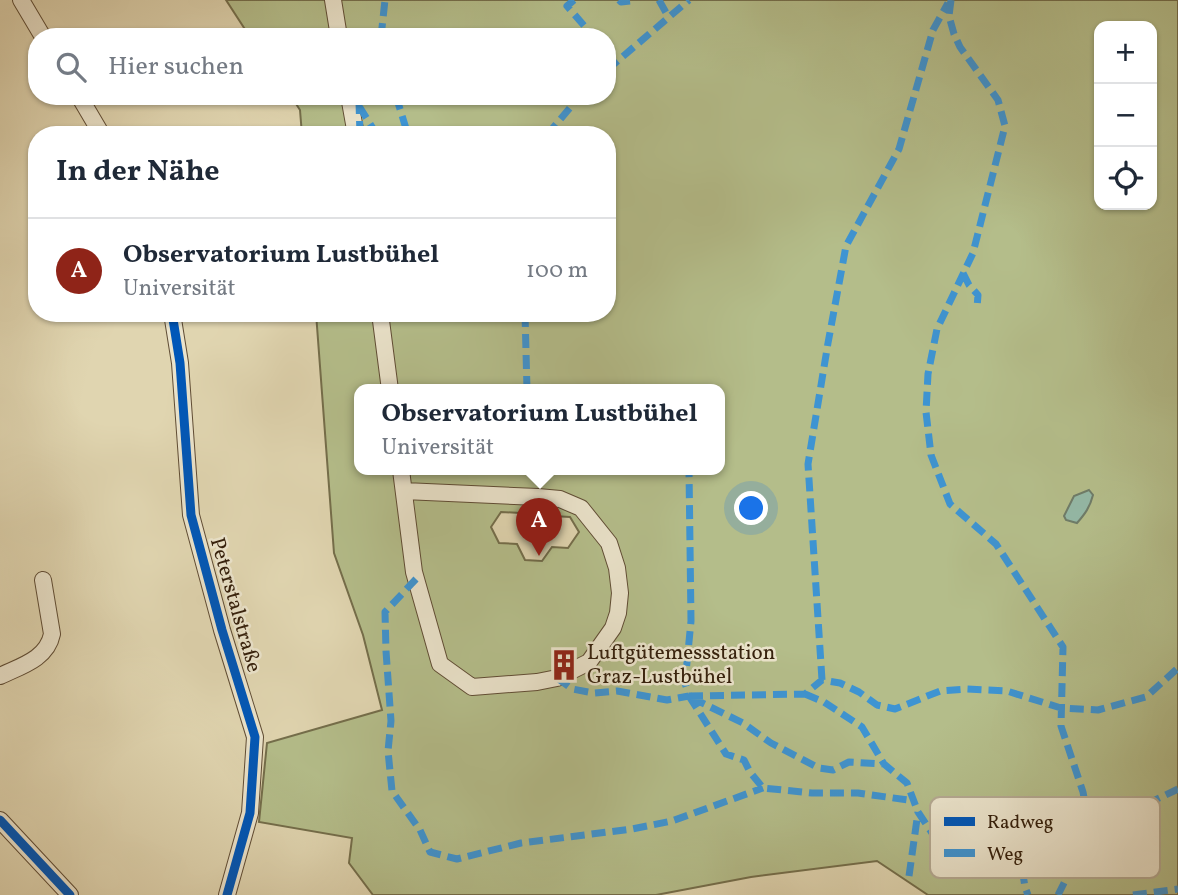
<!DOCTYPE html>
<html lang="de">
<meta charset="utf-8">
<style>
body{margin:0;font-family:Vollkorn,serif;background:#f2f2f3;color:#1f2937}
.controls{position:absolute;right:21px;top:21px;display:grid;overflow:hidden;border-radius:14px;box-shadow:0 2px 5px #0004}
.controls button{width:63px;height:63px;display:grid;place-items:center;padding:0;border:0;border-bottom:2px solid #e0e1e3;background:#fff;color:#1f2937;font:35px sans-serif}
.you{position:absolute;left:752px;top:509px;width:24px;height:24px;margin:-18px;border:5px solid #fff;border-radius:50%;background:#1a73e8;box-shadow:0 0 0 10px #1a73e833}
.badge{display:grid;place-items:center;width:46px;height:46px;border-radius:50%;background:#8f2418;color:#fff;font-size:23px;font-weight:700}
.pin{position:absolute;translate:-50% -58px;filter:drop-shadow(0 2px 4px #0008)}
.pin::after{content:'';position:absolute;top:37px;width:24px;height:21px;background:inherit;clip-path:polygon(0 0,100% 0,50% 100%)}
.popup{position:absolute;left:354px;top:384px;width:371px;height:91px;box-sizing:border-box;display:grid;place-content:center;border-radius:14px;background:#fff;filter:drop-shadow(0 2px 5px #0005);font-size:23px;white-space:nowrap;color:#747a83}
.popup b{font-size:26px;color:#1f2937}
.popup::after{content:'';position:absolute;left:50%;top:100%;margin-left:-14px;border:14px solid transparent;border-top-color:#fff}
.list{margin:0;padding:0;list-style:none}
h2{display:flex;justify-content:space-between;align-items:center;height:91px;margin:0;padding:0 28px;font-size:30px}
h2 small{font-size:23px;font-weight:400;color:#747a83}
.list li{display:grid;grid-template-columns:46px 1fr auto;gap:21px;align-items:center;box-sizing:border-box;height:105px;padding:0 28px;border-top:2px solid #e0e1e3}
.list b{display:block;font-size:26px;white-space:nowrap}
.list p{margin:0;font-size:23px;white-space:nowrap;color:#747a83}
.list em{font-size:23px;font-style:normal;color:#747a83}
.icon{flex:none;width:38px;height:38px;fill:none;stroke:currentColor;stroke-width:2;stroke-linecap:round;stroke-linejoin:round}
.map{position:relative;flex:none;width:1178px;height:895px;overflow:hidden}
.search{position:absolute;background:#fff;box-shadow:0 2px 5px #0004;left:28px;top:28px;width:588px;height:77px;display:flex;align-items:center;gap:18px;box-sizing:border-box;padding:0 24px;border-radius:28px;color:#747a83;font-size:26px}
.panel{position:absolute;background:#fff;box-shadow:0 2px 5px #0004;left:28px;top:126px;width:588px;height:196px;border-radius:28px}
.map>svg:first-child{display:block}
.green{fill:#b4bd8a;stroke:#746e4b;stroke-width:2;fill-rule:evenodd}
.water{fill:#94b9a7;stroke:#6e7c69;stroke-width:2}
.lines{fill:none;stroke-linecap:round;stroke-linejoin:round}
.minor-casing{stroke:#604d35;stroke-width:18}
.path{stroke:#35200c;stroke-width:2.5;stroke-dasharray:5 3.5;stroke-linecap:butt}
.minor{stroke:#ebe4cc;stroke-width:16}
.quiet{stroke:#3e94d2;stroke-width:7;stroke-dasharray:14 7;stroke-linecap:butt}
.cycleway-casing{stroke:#ebe4cc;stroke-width:13}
.cycleway{stroke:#0057b8;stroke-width:9}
.labels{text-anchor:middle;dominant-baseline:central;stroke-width:5;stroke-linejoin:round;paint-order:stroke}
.street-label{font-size:21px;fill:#35200c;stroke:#ebe4cc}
.poi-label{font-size:21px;fill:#35200c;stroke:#ebe4cc;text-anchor:start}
.key{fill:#ebe4cc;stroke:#b4a992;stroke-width:2}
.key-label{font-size:19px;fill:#35200c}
</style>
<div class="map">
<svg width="1178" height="895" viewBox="0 0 1178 895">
<rect width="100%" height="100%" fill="#e0d5b0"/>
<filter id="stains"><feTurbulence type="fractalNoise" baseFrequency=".00286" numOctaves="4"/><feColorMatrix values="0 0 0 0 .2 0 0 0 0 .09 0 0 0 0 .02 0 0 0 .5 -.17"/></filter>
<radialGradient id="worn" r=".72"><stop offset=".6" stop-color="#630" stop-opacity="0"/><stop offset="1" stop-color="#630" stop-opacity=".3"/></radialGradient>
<!-- green -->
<path class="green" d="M226,0h952v895h-250l-51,-34 -126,16 -95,18h-283l-24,-32 3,-25 -93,-16 8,-79 115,-33 -19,-75 -29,-82 -18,-240h291v-178h-305l-2,-25 -9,-14h316v-59h-357zM1099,26h53v179h-53zM359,390h360v80h-360zM501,512l19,1 6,15 6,-7 9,1 3,7 9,-13 17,1 9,15 -11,16 -16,-1 -10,14 -17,-1 -8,-16 -18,-1 -8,-16z"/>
<!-- water -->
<path class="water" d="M1089,490l4,5c-3,12 -8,19 -16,28l-11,-3 -2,-4 10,-20z"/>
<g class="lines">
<defs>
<path id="minor" d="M21,0l22,37
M333,0l6,37
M79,96l23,39
M349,96l7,39
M172,313l8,50 11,152 31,115 33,107 -5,76 -23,82
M380,313l10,77
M401,470l13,102 26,92 32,23 65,-5 20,-4 32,-16 24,-34 5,-15 2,-20 -3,-25 -8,-25 -28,-35 -21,-9 -22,-2 -134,-6
M0,676c21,-10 47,-17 52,-42l-9,-54
M0,820l70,75"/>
</defs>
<!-- minor casing -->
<use href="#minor" class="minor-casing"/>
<!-- path -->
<path class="path" d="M609,58l2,-3"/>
<!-- minor -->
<use href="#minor" class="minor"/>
<!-- quiet -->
<path class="quiet" d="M574,0l-7,6 27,31
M619,0l2,2 9,-1
M659,0l10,18
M951,0l-2,16 5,18 6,13 38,53 7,26 -32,127 -36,76 -9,45 -2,38 5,43 19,49 46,40 67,103 -2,79 22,66 7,39 -32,64
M381,37l4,-37
M607,51l4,4
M607,70l82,-70
M396,96l12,39
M359,106l18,29
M360,135l-1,-33 4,-6
M547,135l33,-39
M963,273l6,12 9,10 -1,13
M525,313l2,77
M416,579l-31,33 1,39 5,70 -3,30 4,40 28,39 10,22 27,7 64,-16 111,-14 40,-8 91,-33
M557,678l15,11 22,4 23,-2 50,9 22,-4 -4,-13 6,-62 -2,-151
M822,680l-14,-216 20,-121 18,-97 53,-97 34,-119 15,-27
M805,694l19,8 38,25 22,37
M689,696l116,-2 17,-14 18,3 19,9 18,13 18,4 45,-18 27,-2 40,2 54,17 37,2 48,-13 32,-29
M689,696l37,58 18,6 6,12 13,16 49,5h46l57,8
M692,698l51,25 28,20 48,25 14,2 16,-8 35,2 23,19 11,29 16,24 27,13h58l15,-18 36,-16 14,-16
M1090,831l88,-42
M1019,849l6,38 3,8
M909,876l9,-64
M1133,895l45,-6"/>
<defs>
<path id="cycleway" d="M172,313l8,50 11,152 31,115 33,107 -5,76 -23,82
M0,820l70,75"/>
</defs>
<!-- cycleway casing -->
<use href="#cycleway" class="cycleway-casing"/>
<!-- cycleway -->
<use href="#cycleway" class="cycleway"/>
</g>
<!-- icons -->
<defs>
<symbol id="building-bare" viewBox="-9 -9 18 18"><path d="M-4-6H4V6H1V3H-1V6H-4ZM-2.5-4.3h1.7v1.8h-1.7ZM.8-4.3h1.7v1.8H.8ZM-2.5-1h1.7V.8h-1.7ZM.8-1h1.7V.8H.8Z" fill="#8f2418" stroke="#ebe4cc" stroke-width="2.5" paint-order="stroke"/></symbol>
</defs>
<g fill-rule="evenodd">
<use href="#building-bare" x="542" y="643" width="44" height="44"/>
</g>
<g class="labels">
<!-- street labels -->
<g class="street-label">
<text transform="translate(235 605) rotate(74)">Peterstalstraße</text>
</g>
<!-- poi labels -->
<g class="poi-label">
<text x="587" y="653">Luftgütemessstation<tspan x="587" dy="24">Graz-Lustbühel</tspan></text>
</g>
</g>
<!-- legend -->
<rect x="930" y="797" width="230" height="81" rx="10" class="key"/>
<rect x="944" y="817" width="31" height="9" fill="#0057b8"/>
<rect x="944" y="849" width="31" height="8" fill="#3e94d2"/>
<g class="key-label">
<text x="987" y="828">Radweg</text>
<text x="987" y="860">Weg</text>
</g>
<rect width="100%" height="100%" filter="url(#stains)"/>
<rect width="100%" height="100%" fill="url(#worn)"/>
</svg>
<div class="controls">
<button>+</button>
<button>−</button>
<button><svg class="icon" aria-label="locate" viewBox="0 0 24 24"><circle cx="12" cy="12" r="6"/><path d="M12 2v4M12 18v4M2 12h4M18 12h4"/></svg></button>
</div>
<div class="you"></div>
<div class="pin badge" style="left:539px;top:556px">A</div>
<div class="popup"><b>Observatorium Lustbühel</b>Universität</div>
<div class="search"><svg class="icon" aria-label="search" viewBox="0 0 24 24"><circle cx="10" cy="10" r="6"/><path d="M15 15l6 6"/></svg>Hier suchen</div>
<section class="panel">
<h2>In der Nähe<small></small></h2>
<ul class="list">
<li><span class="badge">A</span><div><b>Observatorium Lustbühel</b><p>Universität</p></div><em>100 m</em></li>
</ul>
</section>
</div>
